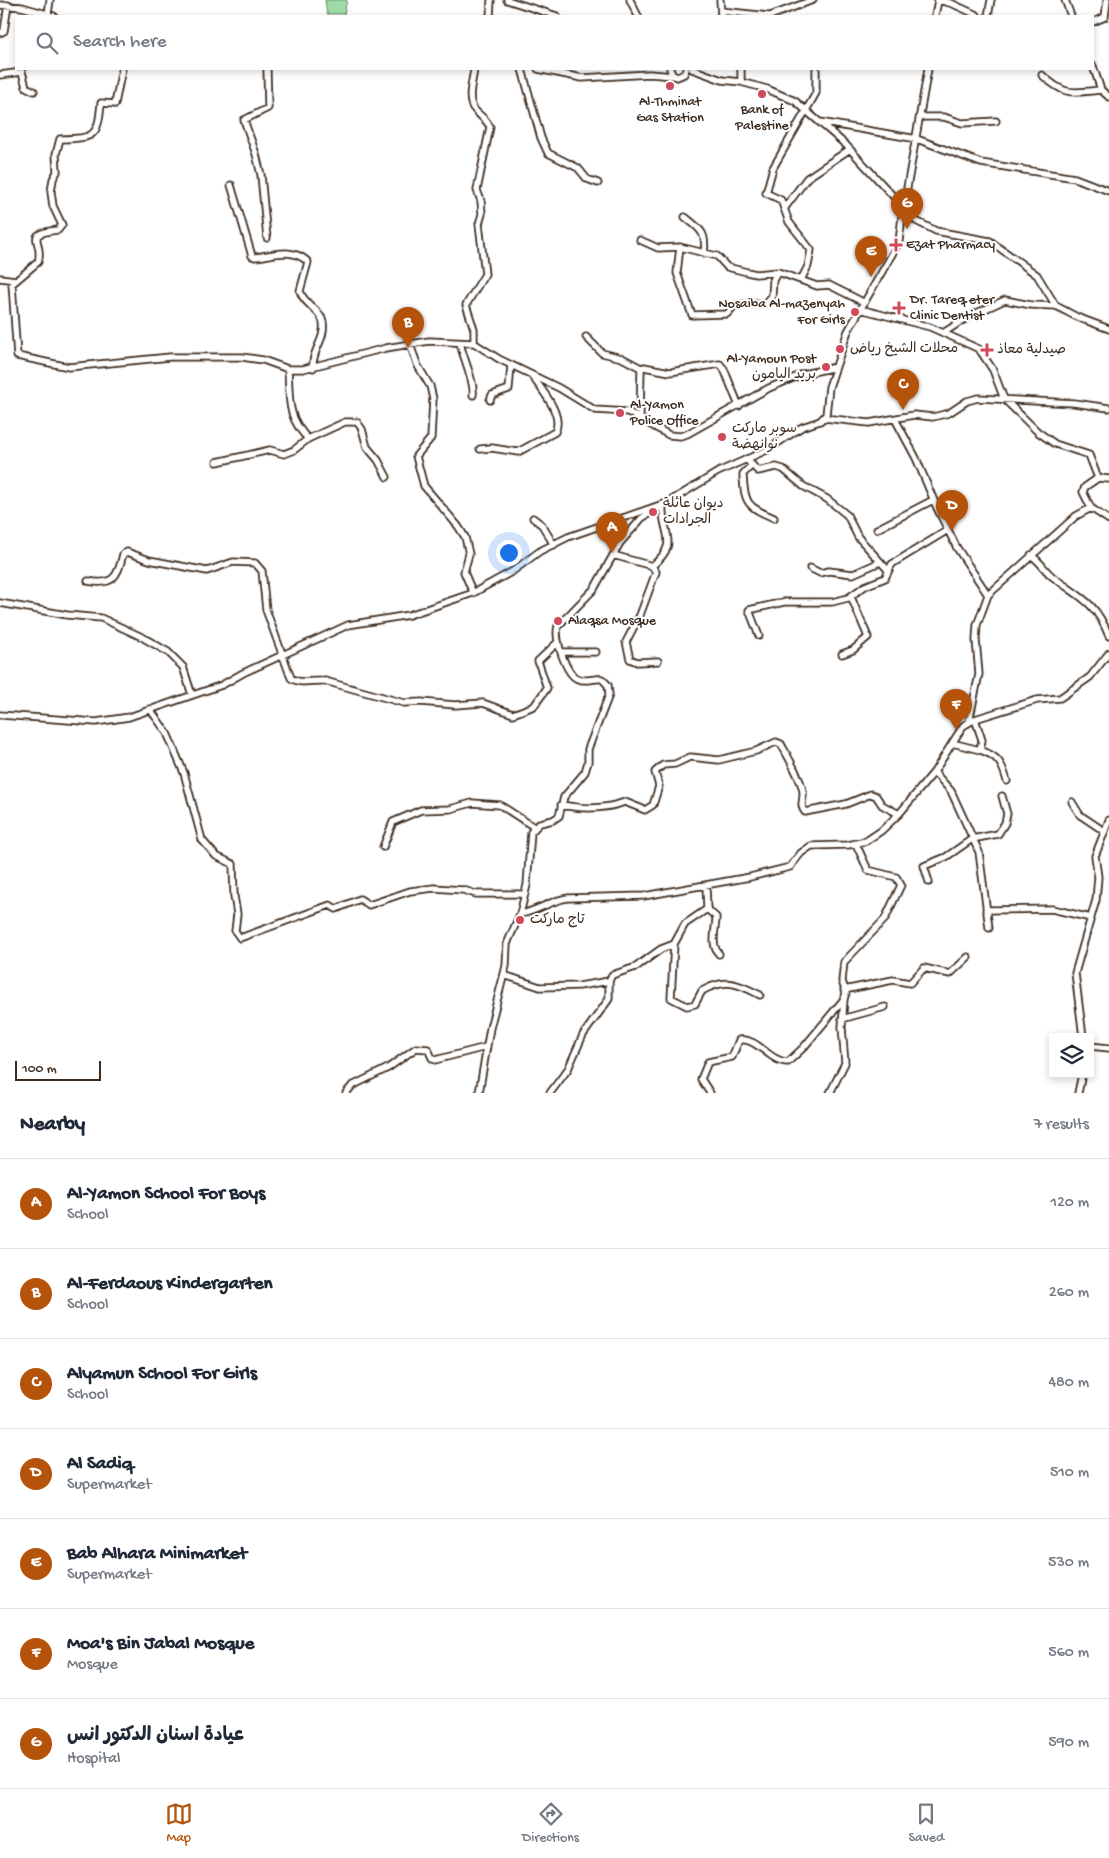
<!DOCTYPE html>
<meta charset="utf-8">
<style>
body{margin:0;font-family:"Gochi Hand","Playpen Sans Arabic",sans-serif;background:#f6f6f7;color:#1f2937}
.controls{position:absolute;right:15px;bottom:15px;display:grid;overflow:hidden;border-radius:0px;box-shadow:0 2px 8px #0003}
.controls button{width:45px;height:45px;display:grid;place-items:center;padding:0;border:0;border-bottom:1px solid #e0e1e3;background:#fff;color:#1f2937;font:25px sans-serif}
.scale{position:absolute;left:15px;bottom:12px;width:86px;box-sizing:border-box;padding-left:5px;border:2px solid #3b2a1e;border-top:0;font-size:14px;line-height:18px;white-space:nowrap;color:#3b2a1e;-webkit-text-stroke:4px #fff;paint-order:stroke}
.you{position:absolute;left:508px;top:552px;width:18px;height:18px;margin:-12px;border:4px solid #fff;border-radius:50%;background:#1a73e8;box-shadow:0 0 0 8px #1a73e833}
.badge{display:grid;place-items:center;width:32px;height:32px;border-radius:50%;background:#b45309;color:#fff;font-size:16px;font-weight:700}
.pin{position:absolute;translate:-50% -41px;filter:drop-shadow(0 1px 2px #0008)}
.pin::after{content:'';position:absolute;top:26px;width:18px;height:15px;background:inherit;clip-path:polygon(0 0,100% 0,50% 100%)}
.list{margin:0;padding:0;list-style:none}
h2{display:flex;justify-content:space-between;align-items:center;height:65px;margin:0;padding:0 20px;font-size:21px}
h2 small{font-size:16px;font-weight:400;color:#747a83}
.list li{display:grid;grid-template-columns:32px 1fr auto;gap:15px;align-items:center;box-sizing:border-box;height:90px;padding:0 20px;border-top:1px solid #e0e1e3}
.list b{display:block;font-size:19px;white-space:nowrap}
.list p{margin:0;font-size:16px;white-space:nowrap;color:#747a83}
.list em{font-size:16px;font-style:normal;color:#747a83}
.icon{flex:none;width:28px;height:28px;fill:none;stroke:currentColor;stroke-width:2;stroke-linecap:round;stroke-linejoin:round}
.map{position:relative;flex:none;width:1109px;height:1093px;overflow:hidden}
.search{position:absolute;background:#fff;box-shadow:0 2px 8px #0003;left:15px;right:15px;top:15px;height:55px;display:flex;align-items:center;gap:12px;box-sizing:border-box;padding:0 18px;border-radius:0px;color:#747a83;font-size:19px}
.sheet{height:695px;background:#fff}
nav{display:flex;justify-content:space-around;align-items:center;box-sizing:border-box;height:70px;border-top:1px solid #e0e1e3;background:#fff;font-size:14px;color:#747a83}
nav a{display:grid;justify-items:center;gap:2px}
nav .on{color:#b45309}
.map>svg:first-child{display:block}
.green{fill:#9bdda7;stroke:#6b8462}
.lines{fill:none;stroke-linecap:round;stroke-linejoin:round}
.minor-casing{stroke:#3b2a1e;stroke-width:9}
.minor{stroke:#fff;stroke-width:5.5}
.poi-dot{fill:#d1495b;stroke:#fff;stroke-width:2}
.labels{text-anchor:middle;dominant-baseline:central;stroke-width:4;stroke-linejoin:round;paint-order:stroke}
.poi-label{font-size:14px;fill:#3b2a1e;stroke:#fff;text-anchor:start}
</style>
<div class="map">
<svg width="1109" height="1093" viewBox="0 0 1109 1093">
<rect width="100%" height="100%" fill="#fff"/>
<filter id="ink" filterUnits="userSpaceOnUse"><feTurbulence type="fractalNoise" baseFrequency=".02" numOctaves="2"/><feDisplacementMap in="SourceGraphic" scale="10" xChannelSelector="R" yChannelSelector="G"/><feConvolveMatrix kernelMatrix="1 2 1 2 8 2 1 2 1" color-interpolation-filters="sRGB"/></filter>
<g filter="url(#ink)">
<!-- green -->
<path class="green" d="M325,0h22l-3,14h-17z"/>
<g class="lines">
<defs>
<path id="minor" d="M507,0l50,16
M630,0l8,16
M720,0l1,16
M939,0l14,4 24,11
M1065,0l6,16
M0,5l22,2 32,9
M721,11l48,5
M48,14l2,-14
M490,16l1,-16
M770,16l43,-16
M935,16l3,-16
M988,16l3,-16
M1093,22l12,-5 2,-17
M0,33l4,-2 4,-26
M1093,66l8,24 8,7
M122,69l-7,35 -14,-1c-3,35 -7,35 -41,36l-4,15 1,18 -4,7 -2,13 2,14 9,19 -4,5c-37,4 -13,11 -20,32l-26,22 5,72 52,11 101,-10h72l21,3 25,9h15l83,-21 43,-7 45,2 25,16 60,29 36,22 33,2 41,23 11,1 7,-2 82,-46 34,-14 33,-7
M522,69l19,69 7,15 30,15 9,11 11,4
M538,69l44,9 67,-4 26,2
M670,69l2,5 5,3 7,-3 2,-5
M692,69l30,11 19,2 26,7 28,12 51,44 70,76 20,10 54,10 47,34 19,31 21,11 32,12
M0,75l22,-3 4,15 8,4
M1042,75c23,21 29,18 59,15
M741,82v-13
M921,117h23l18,6 34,-2
M820,122l97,17 64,24 94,15 34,13
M231,185l21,71 3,1c19,-2 38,-10 53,5l-8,29c4,14 20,18 23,31 3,18 -12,29 -10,46
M784,209l23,-31 43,-29
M685,217c15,12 22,15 19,37
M267,238l-6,-63 -5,-21 -12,-34 24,-12 -1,-39
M640,240l18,8 22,-1
M778,272l-5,8 -1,16 -6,7 -31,2 -8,9 -35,1 -15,-42 3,-26 37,9 10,11 20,5 9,2 22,-2 39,14 12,-1 34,17
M0,278l16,2
M801,280l7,-14 3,-16 -22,-28 -8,-22 -15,-7 7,-25 43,-75v-24
M860,309l70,18 49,22 14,21 11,29 34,33 17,12 34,11 9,23 -13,9 -2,5 8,16
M943,333l27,-17 35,-16 26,5 25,1
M586,337l16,16 20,5 19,10
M460,343c3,14 15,40 13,52
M474,343v-14l-8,-24 19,-31 -6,-50 3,-10 -1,-13 -4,-11 13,-63c-4,-9 -11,-11 -16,-18 -8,-10 -1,-29 0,-40
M410,345l8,21 12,20 3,13 -2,39 -15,18 8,30 34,40 7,11 4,17 -5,18 9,21
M288,369c2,30 -2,47 20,70l37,-17h12l5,7 5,18 11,13 9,17
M490,400l2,-5 17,-6 2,-24
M640,417l1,-49 3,-1 26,5 50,-8 4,5 15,37
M824,418l45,5 45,-8 19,2 16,-4 18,-12 11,-3 96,5 35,5
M895,419l21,39 21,50 20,40 31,47
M480,449l12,-1 26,4 37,-20c9,-17 -13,-42 -23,-56
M746,459l12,12 18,-4 7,2 20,17 24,13 20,16 11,22 29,32
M217,462l53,-12 14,4 10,-4 14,-11
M751,466l-8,8c1,30 5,33 31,44
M1098,478l11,1
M533,518l9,7 12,20
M877,529l56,-29
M613,555l39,11 4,6 -16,43 -14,27 4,17 7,3 21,-1
M1031,555c11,8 14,16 22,22 28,21 42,24 56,59
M810,568l10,5 9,-2 24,3 27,-12
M88,581c25,5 30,-4 35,-27l4,-2 22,8 58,11 26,-9 22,1 7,8 4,39 25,68c9,7 23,2 34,3l79,22 17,-1 34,3 28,-2 30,11 21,-8 13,-18 -9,-27 19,-18
M0,603l67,12 34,3 41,19 26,15 15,15 9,28
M759,636l-10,-26 35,-8h48l16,-4 17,-12 20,-8 7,-14 56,-34
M562,652h34
M842,654l11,-4 15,-13 -17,-40
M150,709l17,24 17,40 18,67 14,16 17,8 1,32 3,18 -2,17 5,7 90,-33 6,4 24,-10 9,6 41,-14 24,-3 29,2 13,4h49
M0,715l96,7 33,-5 93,-32 21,-12 105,-48 61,-10 64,-22 40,-22 27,-20 28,-14 95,-33c-3,28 19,38 -11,62
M969,722l10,-48 -3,-34 1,-15 11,-30 88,-79 15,-8 18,12
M952,743l28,7 2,-10 -7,-21
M980,750c18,6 22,13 27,31
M934,772l17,19 28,61 10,76
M1072,802l8,13 24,16
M561,805c21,4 45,4 64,-3l20,8 8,-5 6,-19 -4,-14 8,-7 12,-1 15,-7 29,3 37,-9 20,-9 5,2c6,11 21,36 22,48 1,8 -4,13 2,20l41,-8 25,-10 5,2 6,9 17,9
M383,847l10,-25 28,-12 29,-1 22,-6 28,2 34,22
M929,882l-5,-16 22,-9 26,-18 26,-5 7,-11 2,-9 -5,-18
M707,909l9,8c0,12 -6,28 3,37
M986,910l66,-1 39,9
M520,914c18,-3 31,-14 48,-16l76,-2 106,-19 40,-10 11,-14 10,-7 37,-1 18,-4 15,-10 18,-17 35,-42 29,-46 12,-7 62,-19 23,-2 30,-21 19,-24
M674,944l-3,54 16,8 8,-2 7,-13c24,-13 35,-8 58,4
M504,975l36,12 39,-1 30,-5
M844,990l49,-10 17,3 14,-15 26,6 18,-17
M842,1019l43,-12
M1083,1037l-8,-64 21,-73 2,-23 -3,-21 14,-36
M1090,1046l19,2
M346,1093l6,-7 36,-18 28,-20 12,1 4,9 3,2 51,-13
M479,1093l11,-65 16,-62 1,-22 13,-30 7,-29 4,-53 9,-9 13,-3 6,-4 5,-19 21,-25 3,-10v-13l21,-54 -1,-10 -6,-6c-8,-1 -16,3 -24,0 -12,-4 -24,-41 -20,-53l36,-37 26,-46 22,-25 76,-46 49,-22 35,-23 18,-6 6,-6 3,-28 19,-56 51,-89 3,-26 26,-147
M550,1093l18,-24 15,-34 26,-36v-18l3,-6 24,-8 25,-18 13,-5 11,-20 22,-15 -1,-24
M710,1093l-9,-14 7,-17 24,-5 7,-17c19,-3 30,22 49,22l16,-15 40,-48 2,-6 -4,-12 2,-19 41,-43 16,-34 -5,-8 -28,-7 -12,-26
M830,1093l15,-30 -3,-36 2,-28
M1078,1093l4,-19"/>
</defs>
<!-- minor casing -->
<use href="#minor" class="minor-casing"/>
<!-- minor -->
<use href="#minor" class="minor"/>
</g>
</g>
<!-- markers -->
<g class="poi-dot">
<circle cx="670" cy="86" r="5"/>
<circle cx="762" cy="94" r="5"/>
<path d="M893.5 237.5h5v5h5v5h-5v5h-5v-5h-5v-5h5z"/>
<path d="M896.5 300.5h5v5h5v5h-5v5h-5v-5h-5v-5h5z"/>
<circle cx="855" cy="312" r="5"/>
<circle cx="840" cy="349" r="5"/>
<path d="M984.5 342.5h5v5h5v5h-5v5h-5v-5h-5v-5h5z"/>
<circle cx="826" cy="367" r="5"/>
<circle cx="620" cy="413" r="5"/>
<circle cx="722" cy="437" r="5"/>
<circle cx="653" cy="512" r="5"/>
<circle cx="558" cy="621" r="5"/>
<circle cx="520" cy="920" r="5"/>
</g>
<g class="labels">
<!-- poi labels -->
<g class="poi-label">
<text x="670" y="102" text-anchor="middle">Al-Thminat<tspan x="670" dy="16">Gas Station</tspan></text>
<text x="762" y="110" text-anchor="middle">Bank of<tspan x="762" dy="16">Palestine</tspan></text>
<text x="906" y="245">Ezat Pharmacy</text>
<text x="910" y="300">Dr. Tareq eter<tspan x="910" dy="16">Clinic Dentist</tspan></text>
<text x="845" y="304" text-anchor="end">Nosaiba Al-mazenyah<tspan x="845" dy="16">For Girls</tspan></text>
<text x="850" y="349">محلات الشيخ رياض</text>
<text x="997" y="350">صيدلية معاذ</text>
<text x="816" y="359" text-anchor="end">Al-Yamoun Post<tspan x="816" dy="16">بريد اليامون</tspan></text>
<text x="630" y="405">Al-Yamon<tspan x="630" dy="16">Police Office</tspan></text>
<text x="732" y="429">سوبر ماركت<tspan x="732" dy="16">نوانهضة</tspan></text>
<text x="663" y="504">ديوان عائلة<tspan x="663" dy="16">الجرادات</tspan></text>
<text x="568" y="621">Alaqsa Mosque</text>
<text x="530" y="920">تاج ماركت</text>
</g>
</g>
</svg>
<div class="controls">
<button><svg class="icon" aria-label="layers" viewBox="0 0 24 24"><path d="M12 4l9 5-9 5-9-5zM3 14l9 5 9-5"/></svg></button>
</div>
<div class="scale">100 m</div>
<div class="you"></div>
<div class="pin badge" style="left:612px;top:553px">A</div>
<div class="pin badge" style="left:408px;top:348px">B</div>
<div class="pin badge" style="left:903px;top:410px">C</div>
<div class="pin badge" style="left:952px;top:531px">D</div>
<div class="pin badge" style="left:871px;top:277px">E</div>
<div class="pin badge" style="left:956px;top:730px">F</div>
<div class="pin badge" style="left:907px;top:229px">G</div>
<div class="search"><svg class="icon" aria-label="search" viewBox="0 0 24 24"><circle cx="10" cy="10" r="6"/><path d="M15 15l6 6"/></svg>Search here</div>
</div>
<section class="sheet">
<h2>Nearby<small>7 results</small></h2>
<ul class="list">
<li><span class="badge">A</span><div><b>Al-Yamon School For Boys</b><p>School</p></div><em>120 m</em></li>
<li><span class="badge">B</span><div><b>Al-Ferdaous Kindergarten</b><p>School</p></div><em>260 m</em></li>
<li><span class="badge">C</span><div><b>Alyamun School For Girls</b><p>School</p></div><em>480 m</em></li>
<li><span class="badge">D</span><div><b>Al Sadiq</b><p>Supermarket</p></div><em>510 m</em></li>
<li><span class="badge">E</span><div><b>Bab Alhara Minimarket</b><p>Supermarket</p></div><em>530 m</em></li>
<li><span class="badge">F</span><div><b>Moa's Bin Jabal Mosque</b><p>Mosque</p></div><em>560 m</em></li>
<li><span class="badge">G</span><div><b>عيادة اسنان الدكتور انس</b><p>Hospital</p></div><em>590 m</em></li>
</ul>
</section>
<nav>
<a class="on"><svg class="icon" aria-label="map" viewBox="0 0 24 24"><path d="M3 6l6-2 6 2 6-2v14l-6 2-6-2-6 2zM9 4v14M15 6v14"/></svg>Map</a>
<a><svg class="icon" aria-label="directions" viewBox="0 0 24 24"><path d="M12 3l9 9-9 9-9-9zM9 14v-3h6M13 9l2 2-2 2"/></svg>Directions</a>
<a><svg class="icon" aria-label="saved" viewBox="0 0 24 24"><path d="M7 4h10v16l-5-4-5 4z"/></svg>Saved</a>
</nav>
